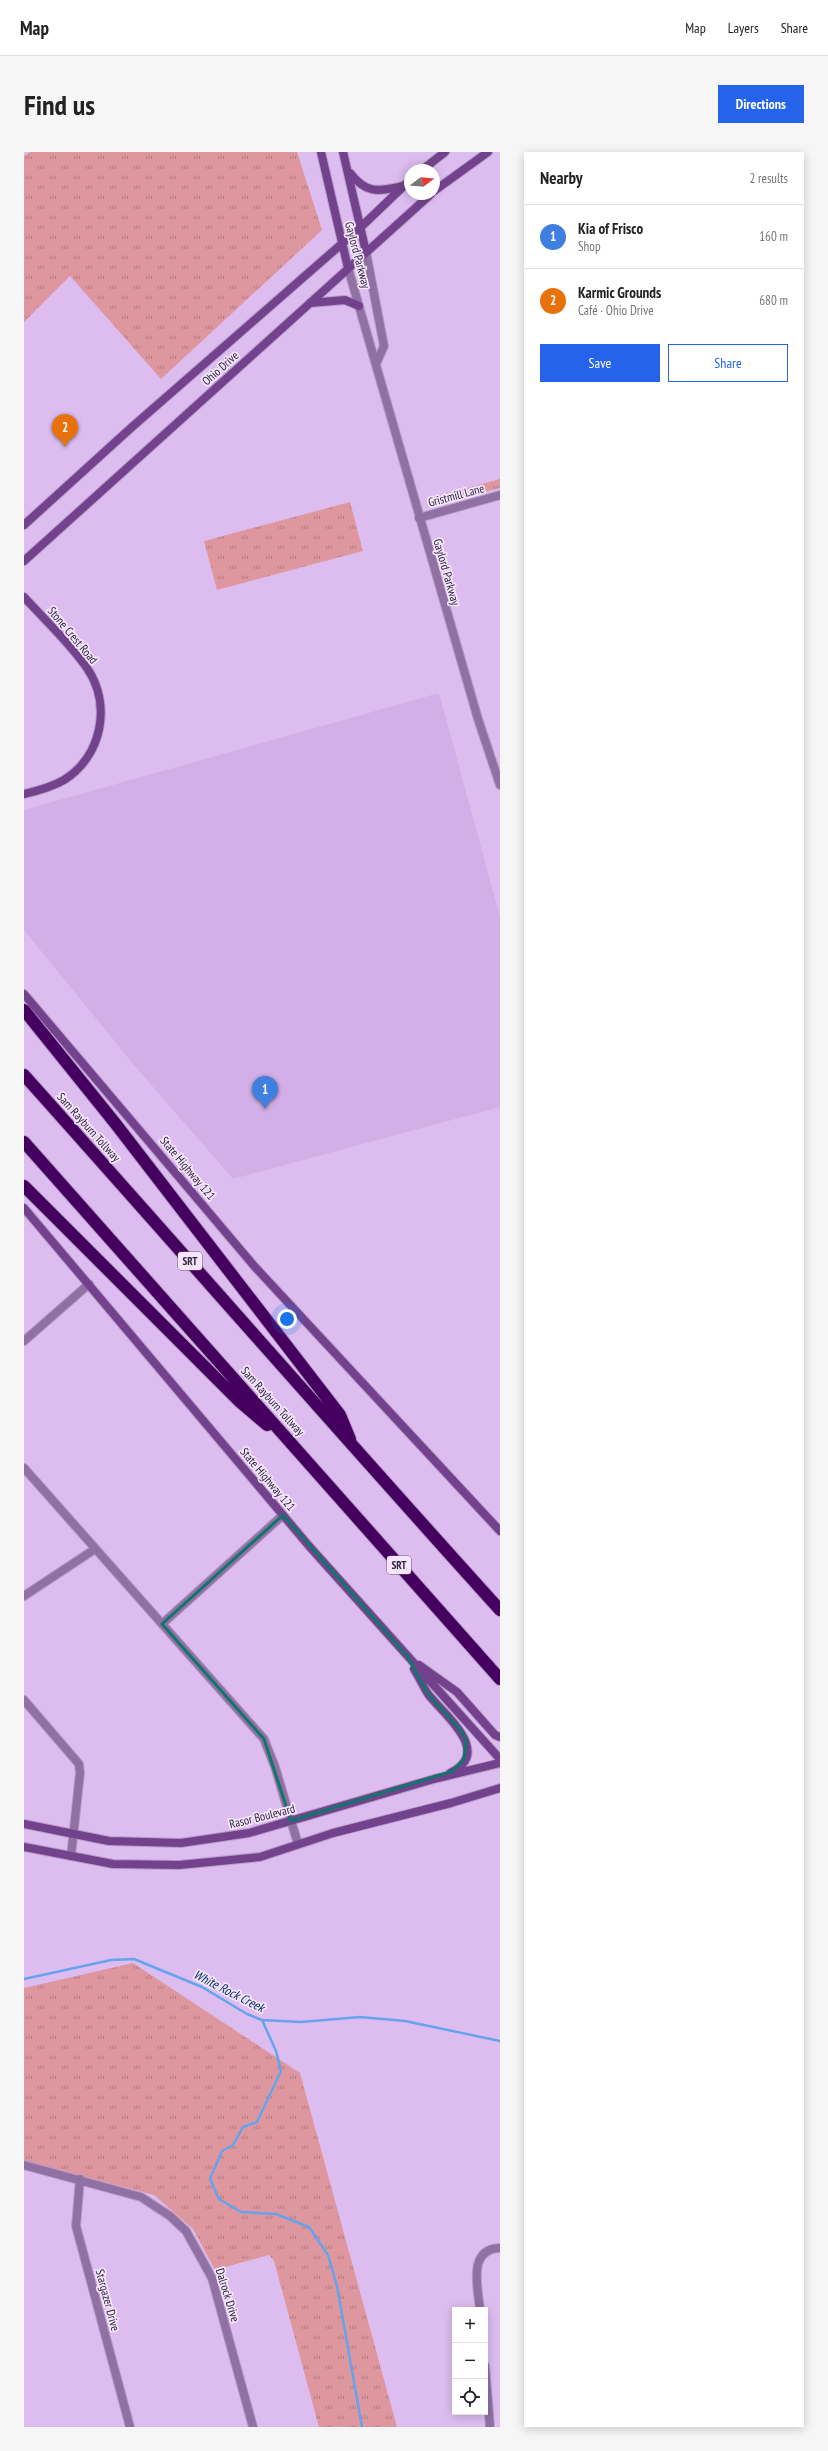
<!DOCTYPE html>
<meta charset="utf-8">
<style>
body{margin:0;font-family:"PT Sans Narrow",sans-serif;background:#f6f6f6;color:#222}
.controls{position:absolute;right:12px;bottom:12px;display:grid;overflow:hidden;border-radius:0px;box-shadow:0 2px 10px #0003}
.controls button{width:36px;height:36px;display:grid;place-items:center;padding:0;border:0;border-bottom:1px solid #e0e0e0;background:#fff;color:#222;font:20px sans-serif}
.compass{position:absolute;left:380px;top:12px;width:36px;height:36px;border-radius:50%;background:#fff;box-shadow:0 2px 10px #0003;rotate:74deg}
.you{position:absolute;left:263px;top:1167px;width:14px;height:14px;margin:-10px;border:3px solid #fff;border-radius:50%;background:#1a73e8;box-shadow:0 0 0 6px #1a73e833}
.badge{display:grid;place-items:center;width:26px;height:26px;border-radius:50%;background:#2563eb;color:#fff;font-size:13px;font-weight:700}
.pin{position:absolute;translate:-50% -33px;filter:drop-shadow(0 1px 2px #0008)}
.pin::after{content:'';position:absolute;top:21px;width:14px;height:12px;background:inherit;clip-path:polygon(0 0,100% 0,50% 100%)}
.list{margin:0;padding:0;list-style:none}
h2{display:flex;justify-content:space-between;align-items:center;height:52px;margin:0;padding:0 16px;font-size:17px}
h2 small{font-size:13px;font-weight:400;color:#767676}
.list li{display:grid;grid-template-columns:26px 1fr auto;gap:12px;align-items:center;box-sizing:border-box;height:64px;padding:0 16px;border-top:1px solid #e0e0e0}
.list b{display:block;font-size:15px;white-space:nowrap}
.list p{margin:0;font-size:13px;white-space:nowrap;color:#767676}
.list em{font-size:13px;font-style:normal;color:#767676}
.actions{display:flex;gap:8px;padding:12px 16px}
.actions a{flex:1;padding:9px 0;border:1px solid #2563eb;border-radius:0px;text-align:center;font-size:14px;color:#2563eb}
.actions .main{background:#2563eb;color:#fff}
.icon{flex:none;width:22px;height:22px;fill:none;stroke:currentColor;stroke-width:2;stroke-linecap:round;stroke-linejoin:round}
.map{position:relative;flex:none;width:476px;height:2275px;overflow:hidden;border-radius:0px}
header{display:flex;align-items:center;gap:24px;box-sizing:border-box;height:56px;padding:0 20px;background:#fff;border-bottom:1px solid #e0e0e0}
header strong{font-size:19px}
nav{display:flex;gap:22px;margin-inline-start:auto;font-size:14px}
.intro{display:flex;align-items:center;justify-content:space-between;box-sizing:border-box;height:96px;padding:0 24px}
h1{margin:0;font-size:28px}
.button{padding:10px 18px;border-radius:0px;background:#2563eb;color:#fff;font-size:14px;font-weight:700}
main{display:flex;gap:24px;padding:0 24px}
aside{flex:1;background:#fff;border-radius:0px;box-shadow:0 2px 10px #0003}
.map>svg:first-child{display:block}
.built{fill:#d3afe7}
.grass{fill:url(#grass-tufts)}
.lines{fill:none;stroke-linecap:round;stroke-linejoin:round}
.stream{stroke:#65a4ed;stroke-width:2.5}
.street-casing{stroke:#b79cc8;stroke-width:10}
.secondary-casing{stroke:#b79cc8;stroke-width:10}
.highway-casing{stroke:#b79cc8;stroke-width:14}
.street{stroke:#9170a3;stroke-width:8}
.secondary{stroke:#73428c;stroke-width:8}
.highway{stroke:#45005f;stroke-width:12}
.marked{fill:none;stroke:#0f766e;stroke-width:3;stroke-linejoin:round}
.labels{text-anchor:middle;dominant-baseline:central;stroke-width:3.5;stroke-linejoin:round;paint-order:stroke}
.shield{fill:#f5e5ff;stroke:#6c5f74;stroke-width:1}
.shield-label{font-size:11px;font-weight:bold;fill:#312538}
.street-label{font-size:12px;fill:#312538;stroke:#f5e5ff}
.water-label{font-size:13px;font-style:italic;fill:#073563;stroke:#f5e5ff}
</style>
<header>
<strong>Map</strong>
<nav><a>Map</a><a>Layers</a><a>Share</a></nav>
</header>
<div class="intro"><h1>Find us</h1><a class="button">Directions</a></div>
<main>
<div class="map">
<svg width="476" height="2275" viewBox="0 0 476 2275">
<defs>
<pattern id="grass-tufts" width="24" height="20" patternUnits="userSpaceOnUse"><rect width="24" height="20" fill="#de979e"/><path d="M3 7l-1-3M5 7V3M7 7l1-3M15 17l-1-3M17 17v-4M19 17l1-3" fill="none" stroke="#b57b82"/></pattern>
</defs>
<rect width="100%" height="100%" fill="#ddbdf0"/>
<!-- built -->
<path class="built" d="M415,541l61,224v190l-267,72 -99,-114 -110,-135v-120z"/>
<!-- grass -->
<path class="grass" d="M6,0h267l25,78 -161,149 -91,-103 -46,46v-166z
M476,327v9l-72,18 -1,-7z
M326,350l13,49 -146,39 -13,-49z
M109,1811l167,110 97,354h-78l-45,-166 -5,-6 -54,15 -22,-41 -39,-34 -130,-34v-173z"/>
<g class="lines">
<!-- stream -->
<path class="stream" d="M0,1827l87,-19 23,-1 68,28 45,27 15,6 39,2 59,-5 45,4 95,20
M238,1868l14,31 5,20 -24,51 -14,5 -10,18 -11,6 -12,28 9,20 22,13 35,2 33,13 19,28 9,31 25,141"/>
<defs>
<path id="street" d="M342,100l18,94 -8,18
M324,116l130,451 22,66
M395,366l81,-23
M0,1189l65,-57
M0,1316l240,271 11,28 23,77
M0,1444l71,-47
M138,1472l121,-109
M0,1548l55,64 1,9 -9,83
M0,2013l117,32 29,19 16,15 26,47 41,149
M56,2027l-4,47 54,201
M456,2158c-2,-22 -13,-61 20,-62
M461,2214l5,61"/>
<path id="secondary" d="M297,0l27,116
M319,0l23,100
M398,18l23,-18
M326,21c17,22 29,18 53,13
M410,39l54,-39
M286,151l35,-3 14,6
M0,373l108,-98 229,-200 49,-47
M0,409l407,-367
M0,445c21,23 45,45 63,71 25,37 15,88 -23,112 -12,7 -27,11 -40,14
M0,842l231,273 245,264
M0,1056l285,338 191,213
M395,1513l38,27 38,43 5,2
M390,1517c5,8 9,17 14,25 15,20 66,58 22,79
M0,1672l85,17 72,2 68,-10 185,-54 66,-16
M0,1695l89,17 66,1 81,-8 73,-24 118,-30 49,-15"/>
<path id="highway" d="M0,858l91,113 225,292 10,24
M0,923c159,178 316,358 476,535
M0,990l476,537
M0,1034l216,216 27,23"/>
</defs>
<!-- street casing -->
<use href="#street" class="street-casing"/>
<!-- secondary casing -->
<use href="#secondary" class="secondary-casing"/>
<!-- highway casing -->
<use href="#highway" class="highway-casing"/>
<!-- street -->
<use href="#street" class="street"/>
<!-- secondary -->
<use href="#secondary" class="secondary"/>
<!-- highway -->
<use href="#highway" class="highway"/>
</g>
<!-- marked area -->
<path class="marked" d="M259,1363l124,141 21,38 34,38 4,9 -2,18 -11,12 -162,50 -27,-82 -102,-115z"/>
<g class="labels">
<!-- shield labels -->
<g class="shield">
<rect x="154" y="1100" width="24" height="18" rx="3"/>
<rect x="363" y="1404" width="24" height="18" rx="3"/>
</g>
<g class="shield-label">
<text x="166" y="1109">SRT</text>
<text x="375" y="1413">SRT</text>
</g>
<!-- street labels -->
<g class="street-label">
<text transform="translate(334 103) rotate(75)">Gaylord Parkway</text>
<text transform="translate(196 216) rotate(-42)">Ohio Drive</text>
<text transform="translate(432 343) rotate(-15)">Gristmill Lane</text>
<text transform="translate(423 420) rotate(74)">Gaylord Parkway</text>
<text transform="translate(49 483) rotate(50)">Stone Crest Road</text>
<text transform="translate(65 975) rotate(48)">Sam Rayburn Tollway</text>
<text transform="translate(164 1016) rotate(50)">State Highway 121</text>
<text transform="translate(249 1249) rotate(48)">Sam Rayburn Tollway</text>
<text transform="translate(244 1327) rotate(50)">State Highway 121</text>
<text transform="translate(238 1664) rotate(-14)">Rasor Boulevard</text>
<text transform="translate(204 2143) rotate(73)">Dalrock Drive</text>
<text transform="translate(84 2148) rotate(75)">Stargazer Drive</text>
</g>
<!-- water labels -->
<g class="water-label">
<text transform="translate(205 1839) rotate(27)">White Rock Creek</text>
</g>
</g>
</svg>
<div class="controls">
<button>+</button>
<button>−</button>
<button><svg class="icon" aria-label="locate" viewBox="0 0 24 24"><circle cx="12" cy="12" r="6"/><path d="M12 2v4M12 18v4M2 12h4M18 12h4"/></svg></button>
</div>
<svg class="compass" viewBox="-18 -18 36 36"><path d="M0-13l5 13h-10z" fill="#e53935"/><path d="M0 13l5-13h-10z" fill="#767676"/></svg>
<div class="you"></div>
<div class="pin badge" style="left:241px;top:957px;background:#3f7fe0">1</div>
<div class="pin badge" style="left:41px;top:295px;background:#e8710a">2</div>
</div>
<aside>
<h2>Nearby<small>2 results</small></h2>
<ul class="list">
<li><span class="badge" style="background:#3f7fe0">1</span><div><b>Kia of Frisco</b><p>Shop</p></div><em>160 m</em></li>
<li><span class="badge" style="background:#e8710a">2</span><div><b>Karmic Grounds</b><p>Café · Ohio Drive</p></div><em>680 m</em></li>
</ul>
<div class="actions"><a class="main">Save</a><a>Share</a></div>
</aside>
</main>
